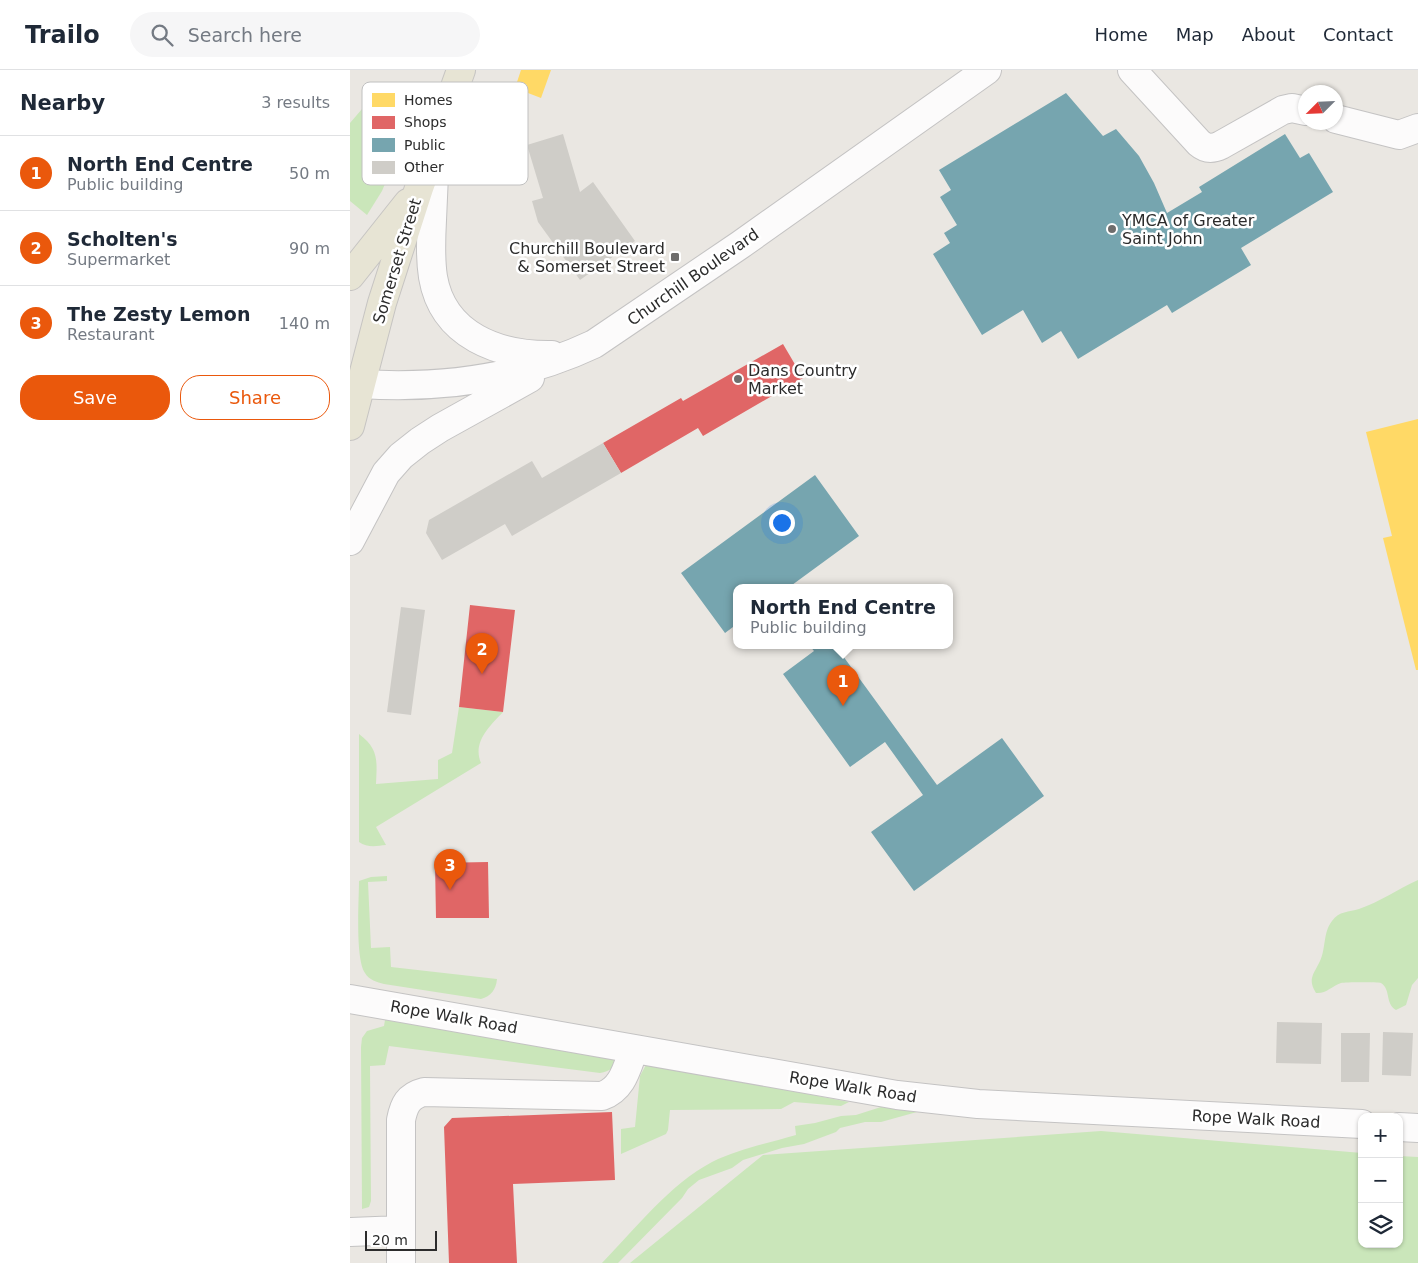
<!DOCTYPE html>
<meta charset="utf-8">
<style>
body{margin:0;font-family:"DejaVu Sans",sans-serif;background:#f6f6f7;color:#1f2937}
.controls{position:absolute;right:15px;bottom:15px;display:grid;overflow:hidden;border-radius:10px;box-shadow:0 1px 4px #0004}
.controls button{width:45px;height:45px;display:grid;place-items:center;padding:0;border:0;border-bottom:1px solid #e0e1e3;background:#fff;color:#1f2937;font:25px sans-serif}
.compass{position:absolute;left:948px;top:15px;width:45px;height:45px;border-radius:50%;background:#fff;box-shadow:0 1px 4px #0004;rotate:246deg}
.scale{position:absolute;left:15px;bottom:12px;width:72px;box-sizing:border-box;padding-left:5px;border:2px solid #2c2c2c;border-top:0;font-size:14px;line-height:18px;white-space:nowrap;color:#2c2c2c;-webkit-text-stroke:4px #fff;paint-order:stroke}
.you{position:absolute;left:431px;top:452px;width:18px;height:18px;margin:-12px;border:4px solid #fff;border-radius:50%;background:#1a73e8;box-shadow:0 0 0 8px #1a73e833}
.badge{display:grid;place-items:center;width:32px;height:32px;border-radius:50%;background:#ea580c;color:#fff;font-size:16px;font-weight:700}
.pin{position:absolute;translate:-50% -41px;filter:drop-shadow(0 1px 2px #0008)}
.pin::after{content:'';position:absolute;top:26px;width:18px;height:15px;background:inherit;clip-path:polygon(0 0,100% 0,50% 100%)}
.popup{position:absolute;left:383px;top:514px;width:220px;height:65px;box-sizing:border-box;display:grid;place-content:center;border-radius:10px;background:#fff;filter:drop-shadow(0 1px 4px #0005);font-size:16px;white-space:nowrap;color:#747a83}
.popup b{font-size:19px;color:#1f2937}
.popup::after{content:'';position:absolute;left:50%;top:100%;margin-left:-10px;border:10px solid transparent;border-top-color:#fff}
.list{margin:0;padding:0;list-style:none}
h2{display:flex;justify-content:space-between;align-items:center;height:65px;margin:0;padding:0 20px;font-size:21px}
h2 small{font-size:16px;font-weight:400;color:#747a83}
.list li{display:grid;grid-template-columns:32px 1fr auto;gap:15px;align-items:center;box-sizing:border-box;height:75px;padding:0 20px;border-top:1px solid #e0e1e3}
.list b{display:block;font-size:19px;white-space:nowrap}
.list p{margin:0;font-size:16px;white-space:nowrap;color:#747a83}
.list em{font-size:16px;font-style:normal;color:#747a83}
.actions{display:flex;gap:10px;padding:15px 20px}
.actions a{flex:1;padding:11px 0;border:1px solid #ea580c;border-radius:20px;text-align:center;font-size:18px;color:#ea580c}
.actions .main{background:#ea580c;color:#fff}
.icon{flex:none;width:28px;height:28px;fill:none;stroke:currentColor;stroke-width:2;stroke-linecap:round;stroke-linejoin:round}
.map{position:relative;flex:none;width:1068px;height:1193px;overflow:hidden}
header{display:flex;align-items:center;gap:30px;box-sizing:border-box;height:70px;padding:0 25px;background:#fff;border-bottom:1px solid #e0e1e3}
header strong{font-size:24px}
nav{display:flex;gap:28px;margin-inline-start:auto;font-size:18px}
.search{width:350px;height:45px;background:#f6f6f7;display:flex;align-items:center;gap:12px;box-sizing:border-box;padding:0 18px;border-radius:28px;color:#747a83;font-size:19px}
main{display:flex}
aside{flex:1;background:#fff}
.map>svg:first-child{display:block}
.green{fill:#cae6ba}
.homes{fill:#ffd966}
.shops{fill:#e06666}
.public{fill:#76a5af}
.building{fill:#cfcdc8}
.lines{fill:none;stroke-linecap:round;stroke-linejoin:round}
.minor-casing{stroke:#c4c3c3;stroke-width:30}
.major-casing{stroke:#c6c4c2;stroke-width:30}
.minor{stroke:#fcfbfb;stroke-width:28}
.major{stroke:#e7e4d4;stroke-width:28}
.poi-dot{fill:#6e6d6c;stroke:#fff;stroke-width:2}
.labels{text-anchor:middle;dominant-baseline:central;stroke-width:5;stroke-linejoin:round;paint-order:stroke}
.poi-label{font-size:16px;fill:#2c2c2c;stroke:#fff;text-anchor:start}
.street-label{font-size:16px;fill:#2c2c2c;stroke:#fff}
.key{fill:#fff;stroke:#c0c0c0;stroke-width:1}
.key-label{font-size:14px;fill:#2c2c2c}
</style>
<header>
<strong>Trailo</strong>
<div class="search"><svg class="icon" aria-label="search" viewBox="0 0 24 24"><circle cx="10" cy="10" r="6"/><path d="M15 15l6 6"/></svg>Search here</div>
<nav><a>Home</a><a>Map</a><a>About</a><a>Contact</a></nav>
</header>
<main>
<aside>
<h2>Nearby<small>3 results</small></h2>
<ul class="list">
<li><span class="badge">1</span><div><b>North End Centre</b><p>Public building</p></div><em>50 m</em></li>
<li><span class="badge">2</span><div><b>Scholten's</b><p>Supermarket</p></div><em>90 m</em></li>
<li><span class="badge">3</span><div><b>The Zesty Lemon</b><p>Restaurant</p></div><em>140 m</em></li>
</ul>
<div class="actions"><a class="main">Save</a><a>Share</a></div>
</aside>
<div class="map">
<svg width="1068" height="1193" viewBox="0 0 1068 1193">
<rect width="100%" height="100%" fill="#eae7e2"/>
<!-- green -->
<path class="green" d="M19,36l16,3 27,10 -30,72 -15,24 -17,-14v-78l12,-14z
M109,637l44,5c-13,14 -31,30 -22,51l-105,64 10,18c-9,1 -19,3 -27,-3v-108c20,15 18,27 17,50l62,-5v-19l14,-7z
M37,806v5l-19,1 3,66 19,-1 1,20 106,12c-1,11 -6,17 -16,20l-97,-15c-7,-2 -15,-4 -19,-11 -10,-14 -6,-73 -6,-92l12,-4z
M1068,810v98l-6,7 -6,20 -10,5c-11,-6 -5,-21 -15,-27 -3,-1 -36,-1 -40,0 -9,3 -15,11 -25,10 -9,-14 -2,-19 4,-32 6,-12 3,-29 12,-40 7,-10 17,-9 27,-12 21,-7 39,-20 59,-29z
M35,950l232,37c-2,11 -7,14 -17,16l-211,-27 -4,19 -15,1 1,135 -2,6 -7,2 -1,-162 1,-9 5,-7 17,-5z
M297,993l202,39 -8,4 -47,-4 -13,7 -111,1 -2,20 -2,4 -45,20v-25l14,-2 5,-51z
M531,1037l36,5 -36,10h-16l-25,6 -4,4 -32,12 -22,4 -39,12 -11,8 -33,12 -11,9 -6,9 -64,65h-16c33,-34 68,-79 110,-101 26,-13 57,-19 84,-27l-1,-9 20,-3 26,-7 15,-1z
M751,1061l261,22v91h37v-88l19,1v106h-788l133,-108z"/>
<!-- homes -->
<path class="homes" d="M171,0h30l-10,28 -26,-10z
M1068,349v251h-2l-33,-132 9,-2 -26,-104z"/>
<!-- shops -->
<path class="shops" d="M433,274l20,34 -100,58 -5,-8 -77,45 -18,-30 78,-45 2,3z
M120,535l45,5 -12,102 -44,-5z
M138,792l1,56h-53l-1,-55z
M262,1042l3,68 -102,4 4,79h-68l-5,-136 8,-9z"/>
<!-- public -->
<path class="public" d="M716,23l37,43 13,-7 23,27 15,27 13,30 35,-21 -3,-5 86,-53 15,24 9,-5 24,39 -92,56 10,17 -79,48 -5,-8 -89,54 -17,-28 -19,12 -19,-33 -41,25 -49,-81 17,-11 -6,-10 13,-8 -17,-28 11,-7 -12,-20z
M465,405l44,61 -67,49 1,2h-56v37l-12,9 -44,-60z
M459,575h26l102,140 65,-47 42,58 -130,95 -43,-59 52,-37 -38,-53 -35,25 -67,-93 31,-23z"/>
<!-- building -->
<path class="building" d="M213,64l17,58 13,-10 42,59 -55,39 -42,-58 -6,-21 11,-3 -16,-53z
M253,373l18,30 -109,63 -7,-12 -63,36 -16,-27 3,-13 103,-59 10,17z
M51,537l24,3 -14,105 -24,-3z
M927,952l45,1 -1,41 -45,-1z
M1033,962l30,1 -2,43 -29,-1z
M991,963h29l-1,49h-28z"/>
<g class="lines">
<defs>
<path id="minor" d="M782,0l67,73c7,6 14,6 22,2l62,-35 9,-2 14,3
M986,49l63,16 19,-7
M85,82c-1,22 -2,45 -3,68 -1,19 -2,38 1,57 10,59 66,79 119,78
M11,314c81,5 159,-5 233,-40l146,-99 247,-175
M0,471l36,-68 15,-17 19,-15 20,-13 90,-50
M0,929l547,96 81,9 384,20
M1049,1057l19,1
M0,1162l51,-2
M51,1193v-143c3,-15 7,-24 23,-28l178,4c21,-7 25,-29 32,-47"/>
<path id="major" d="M0,206l58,-73
M0,356l32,-123 37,-115 42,-118"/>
</defs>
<!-- minor casing -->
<use href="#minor" class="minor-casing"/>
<!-- major casing -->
<use href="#major" class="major-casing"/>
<!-- minor -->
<use href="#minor" class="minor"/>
<!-- major -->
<use href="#major" class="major"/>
</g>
<!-- markers -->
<g class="poi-dot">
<circle cx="762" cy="159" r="5"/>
<rect x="320" y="182" width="10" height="10" rx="2.5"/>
<circle cx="388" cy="309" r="5"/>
</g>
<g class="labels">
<!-- poi labels -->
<g class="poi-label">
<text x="772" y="150">YMCA of Greater<tspan x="772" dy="18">Saint John</tspan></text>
<text x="315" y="178" text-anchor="end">Churchill Boulevard<tspan x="315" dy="18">&amp; Somerset Street</tspan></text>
<text x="398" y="300">Dans Country<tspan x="398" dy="18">Market</tspan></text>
</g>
<!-- street labels -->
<g class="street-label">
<text transform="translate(47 191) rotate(-73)">Somerset Street</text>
<text transform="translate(343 207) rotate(-35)">Churchill Boulevard</text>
<text transform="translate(104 947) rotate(10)">Rope Walk Road</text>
<text transform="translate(503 1017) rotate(9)">Rope Walk Road</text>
<text transform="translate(906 1049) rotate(3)">Rope Walk Road</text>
</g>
</g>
<!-- legend -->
<rect x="12" y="12" width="166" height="103" rx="8" class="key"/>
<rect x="22" y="23" width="23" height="14" fill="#ffd966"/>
<rect x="22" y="46" width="23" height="13" fill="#e06666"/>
<rect x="22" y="68" width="23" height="14" fill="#76a5af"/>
<rect x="22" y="91" width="23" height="13" fill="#cfcdc8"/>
<g class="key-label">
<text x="54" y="35">Homes</text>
<text x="54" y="57">Shops</text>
<text x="54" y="80">Public</text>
<text x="54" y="102">Other</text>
</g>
</svg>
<div class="controls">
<button>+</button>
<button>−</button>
<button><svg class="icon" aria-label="layers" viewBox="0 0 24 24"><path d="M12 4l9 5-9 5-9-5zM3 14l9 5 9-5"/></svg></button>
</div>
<svg class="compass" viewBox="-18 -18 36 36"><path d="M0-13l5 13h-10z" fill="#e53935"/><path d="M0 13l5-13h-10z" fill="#747a83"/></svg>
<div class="scale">20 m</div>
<div class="you"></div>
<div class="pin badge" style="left:493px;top:636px">1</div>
<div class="popup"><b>North End Centre</b>Public building</div>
<div class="pin badge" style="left:132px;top:604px">2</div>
<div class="pin badge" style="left:100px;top:820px">3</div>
</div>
</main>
